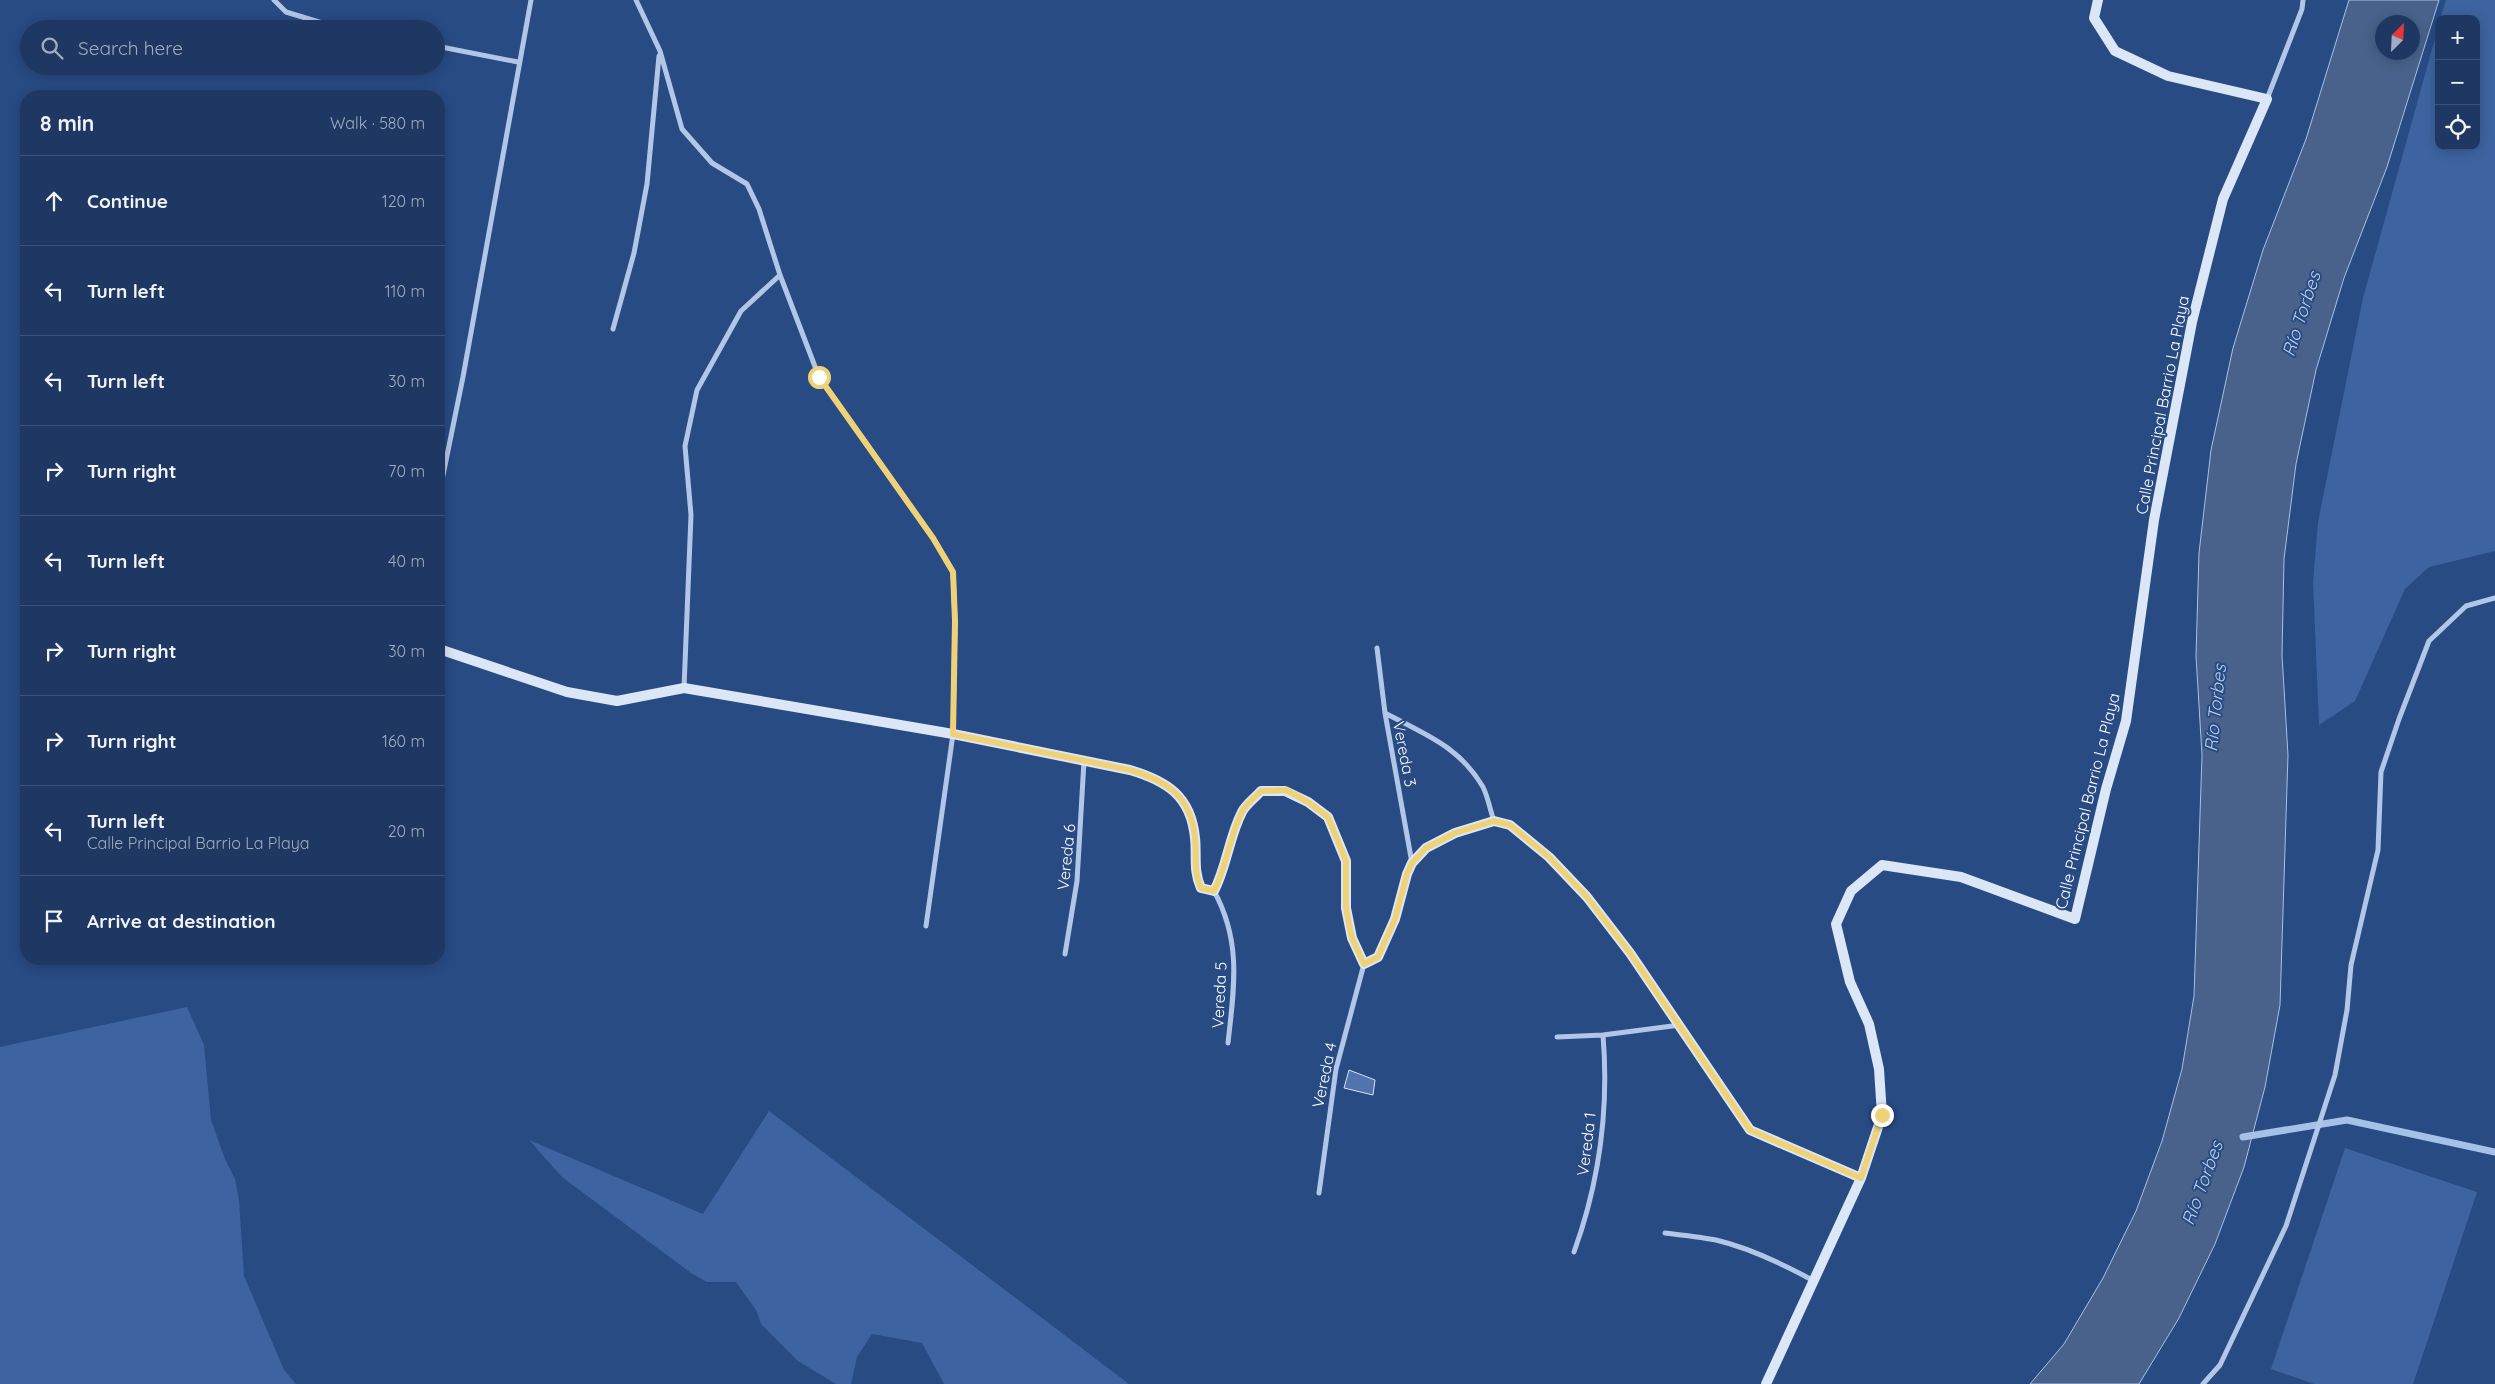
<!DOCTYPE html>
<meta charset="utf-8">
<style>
body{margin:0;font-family:Quicksand,sans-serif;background:#2b436c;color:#f1f3f6}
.controls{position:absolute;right:15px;top:15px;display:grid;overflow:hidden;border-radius:10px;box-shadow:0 2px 12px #0003}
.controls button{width:45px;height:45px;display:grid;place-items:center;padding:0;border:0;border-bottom:1px solid #3c5278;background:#1e3863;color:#f1f3f6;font:25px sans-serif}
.compass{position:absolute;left:2375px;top:15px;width:45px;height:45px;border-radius:50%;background:#1e3863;box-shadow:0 2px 12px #0003;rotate:24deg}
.stop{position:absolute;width:15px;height:15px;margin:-11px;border:4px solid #efd278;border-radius:50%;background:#fff}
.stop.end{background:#efd278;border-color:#fff;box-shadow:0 1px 5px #0008}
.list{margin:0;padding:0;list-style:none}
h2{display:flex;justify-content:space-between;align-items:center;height:65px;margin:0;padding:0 20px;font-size:21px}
h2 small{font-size:16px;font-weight:400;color:#a1acbe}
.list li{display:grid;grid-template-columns:32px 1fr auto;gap:15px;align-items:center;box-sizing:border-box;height:90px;padding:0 20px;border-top:1px solid #3c5278}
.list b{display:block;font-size:19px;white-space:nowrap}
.list p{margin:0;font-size:16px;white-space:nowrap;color:#a1acbe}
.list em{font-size:16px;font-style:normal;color:#a1acbe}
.icon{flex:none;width:28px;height:28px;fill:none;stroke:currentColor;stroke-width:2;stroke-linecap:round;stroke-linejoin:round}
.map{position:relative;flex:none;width:2495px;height:1384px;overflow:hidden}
.search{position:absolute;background:#1e3863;box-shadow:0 2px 12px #0003;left:20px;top:20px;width:425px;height:55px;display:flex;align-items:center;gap:12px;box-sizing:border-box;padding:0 18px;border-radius:28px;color:#a1acbe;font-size:19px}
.panel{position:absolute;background:#1e3863;box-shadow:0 2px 12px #0003;left:20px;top:90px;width:425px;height:875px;border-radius:20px}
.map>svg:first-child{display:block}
.green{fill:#3d64a0}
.water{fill:#49628b;stroke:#a6c1e7;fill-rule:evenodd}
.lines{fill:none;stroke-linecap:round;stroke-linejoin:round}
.stream{stroke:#a6c1e7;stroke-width:7}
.building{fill:#5074ab;stroke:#d5e2f6}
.street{stroke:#b2c7e7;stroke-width:5}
.secondary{stroke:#dbe6f6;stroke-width:10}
.route{stroke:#efd278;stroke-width:6}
.labels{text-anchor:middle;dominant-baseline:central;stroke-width:4;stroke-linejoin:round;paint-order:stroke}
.street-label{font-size:16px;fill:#fff;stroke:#284b84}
.water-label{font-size:18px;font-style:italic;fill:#bdd1ee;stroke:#284b84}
</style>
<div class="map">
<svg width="2495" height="1384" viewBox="0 0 2495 1384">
<rect width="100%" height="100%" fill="#284b84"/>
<!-- green -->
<path class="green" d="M2446,0h49v551l-66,16 -24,22 -50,112 -36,24 -6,-143 5,-60 45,-224 76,-274v122h37v-127h-36z
M187,1007l17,38 7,75 14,39 10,20 4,21 5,76 40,94 12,14h-296v-337z
M769,1111l360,273h-185l-22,-41 -50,-9 -15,23 -6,27h-15l-38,-23 -37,-37 -5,-14 -20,-28h-29l-16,-9 -129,-96 -33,-37 174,74z
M2345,1148l132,44 -64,192h-99l-43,-15z"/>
<!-- water -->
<path class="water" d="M2349,0h90l-52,167 -43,111 -28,92 -20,94 -12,95 -2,96 6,100 -8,250 -15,82 -21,80 -29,77 -36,74 -40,66h-109l34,-40 39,-66 33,-67 26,-70 20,-72 12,-73 8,-241 -6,-99 3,-103 12,-103 22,-102 30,-98 43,-111zM2382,22h30v30h-30z"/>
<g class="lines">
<!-- stream -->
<path class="stream" d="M2243,1137l104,-17 148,32"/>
</g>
<!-- building -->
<path class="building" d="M1349,1070l26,10 -2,15 -29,-7z"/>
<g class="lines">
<!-- street -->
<path class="street" d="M274,0l12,12 56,17
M636,0l24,51 22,78 30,34 35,21 12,25 21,66 39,102 114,161 20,34 2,49 -2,113 -27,192
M436,46l82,16
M2267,99l35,-90 1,-9
M613,329l21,-76 13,-69 12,-128
M439,495l24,-118 68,-377
M1377,648l8,65 27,150
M684,688l7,-173 -6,-69 12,-56 44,-79 39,-36
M1385,713c39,21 74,33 98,74 5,10 7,23 11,34
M1214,891c28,51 20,97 14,152
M1065,954l12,-73 7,-120
M1557,1037l46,-2 77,-10
M1319,1193l17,-124 28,-105
M1665,1233c17,2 34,4 51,7 34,8 67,24 98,41
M1574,1252c25,-69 35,-144 29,-217
M2203,1384l17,-19 66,-139 49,-151 12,-65 4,-45 27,-115 3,-78 18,-53 30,-78 37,-35 29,-8"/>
<!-- secondary -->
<path class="secondary" d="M439,649l128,43 50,9 67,-13 269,46 177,36c37,11 61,26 65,68 2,18 -2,33 6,50l13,3c13,-25 15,-54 28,-79 4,-8 13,-14 19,-21h24l23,11 20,15 18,44v47l6,30 12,26 14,-7 17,-38 12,-45 5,-11 14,-15 29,-15 39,-12 16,4 39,32 38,40 43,56 120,177 111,48
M1766,1384l95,-206 21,-63 -3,-46 -10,-45 -19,-42 -14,-58 15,-33 31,-26 79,12 114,42 31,-130 20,-68 28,-201 38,-198 31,-123 44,-100 -99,-23 -53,-25 -21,-33 4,-18"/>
</g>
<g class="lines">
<!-- route -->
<path class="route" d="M819,377l114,161 20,34 2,49 -2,113 177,36c37,11 61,26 65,68 2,18 -2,33 6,50l13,3c13,-25 15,-54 28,-79 4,-8 13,-15 19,-21l25,-1 22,12 20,15 18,44v47l6,30 12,26 14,-7 17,-38 12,-45 5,-11 14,-15 29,-15 39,-12 16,4 39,32 38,40 43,56 120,177 111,48 21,-63"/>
</g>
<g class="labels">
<!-- street labels -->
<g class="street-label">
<text transform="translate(2162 405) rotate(-79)">Calle Principal Barrio La Playa</text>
<text transform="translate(1405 754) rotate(79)">Vereda 3</text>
<text transform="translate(2087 801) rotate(-76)">Calle Principal Barrio La Playa</text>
<text transform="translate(1066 857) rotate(-84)">Vereda 6</text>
<text transform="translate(1219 995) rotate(-87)">Vereda 5</text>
<text transform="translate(1324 1075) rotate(-78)">Vereda 4</text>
<text transform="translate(1586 1144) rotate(-83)">Vereda 1</text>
</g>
<!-- water labels -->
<g class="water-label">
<text transform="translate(2301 314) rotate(-72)">Río Torbes</text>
<text transform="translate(2215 708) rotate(-84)">Río Torbes</text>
<text transform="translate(2202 1183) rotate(-70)">Río Torbes</text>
</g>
</g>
</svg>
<div class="controls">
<button>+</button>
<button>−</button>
<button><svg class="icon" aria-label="locate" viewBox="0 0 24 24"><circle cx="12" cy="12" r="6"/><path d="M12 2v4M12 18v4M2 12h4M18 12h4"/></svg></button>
</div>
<svg class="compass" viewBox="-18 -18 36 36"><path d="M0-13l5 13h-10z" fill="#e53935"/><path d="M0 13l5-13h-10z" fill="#a1acbe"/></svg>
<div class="stop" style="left:819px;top:377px"></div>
<div class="stop end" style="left:1882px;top:1115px"></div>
<div class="search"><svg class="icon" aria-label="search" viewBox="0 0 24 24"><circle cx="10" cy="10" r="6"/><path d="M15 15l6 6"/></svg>Search here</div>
<section class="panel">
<h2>8 min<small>Walk · 580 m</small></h2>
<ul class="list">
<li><svg class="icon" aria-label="ahead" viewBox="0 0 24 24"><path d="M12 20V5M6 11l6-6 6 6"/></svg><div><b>Continue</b></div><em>120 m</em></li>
<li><svg class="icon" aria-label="left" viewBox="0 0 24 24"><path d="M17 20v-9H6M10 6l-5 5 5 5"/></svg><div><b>Turn left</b></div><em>110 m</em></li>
<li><svg class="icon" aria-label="left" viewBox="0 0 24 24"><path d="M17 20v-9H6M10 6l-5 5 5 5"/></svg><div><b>Turn left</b></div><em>30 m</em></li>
<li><svg class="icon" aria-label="right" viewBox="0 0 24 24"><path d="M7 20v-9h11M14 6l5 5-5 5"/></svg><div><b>Turn right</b></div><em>70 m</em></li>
<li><svg class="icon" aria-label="left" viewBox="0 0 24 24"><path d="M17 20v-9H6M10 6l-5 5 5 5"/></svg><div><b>Turn left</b></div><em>40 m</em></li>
<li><svg class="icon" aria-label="right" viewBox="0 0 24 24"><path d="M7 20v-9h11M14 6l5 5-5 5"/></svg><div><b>Turn right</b></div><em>30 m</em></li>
<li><svg class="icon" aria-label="right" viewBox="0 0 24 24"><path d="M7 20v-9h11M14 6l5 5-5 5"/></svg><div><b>Turn right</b></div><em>160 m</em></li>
<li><svg class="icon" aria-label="left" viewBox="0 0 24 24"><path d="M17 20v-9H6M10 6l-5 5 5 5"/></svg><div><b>Turn left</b><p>Calle Principal Barrio La Playa</p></div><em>20 m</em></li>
<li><svg class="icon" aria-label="arrive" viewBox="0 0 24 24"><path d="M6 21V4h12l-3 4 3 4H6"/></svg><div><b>Arrive at destination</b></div></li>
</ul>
</section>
</div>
